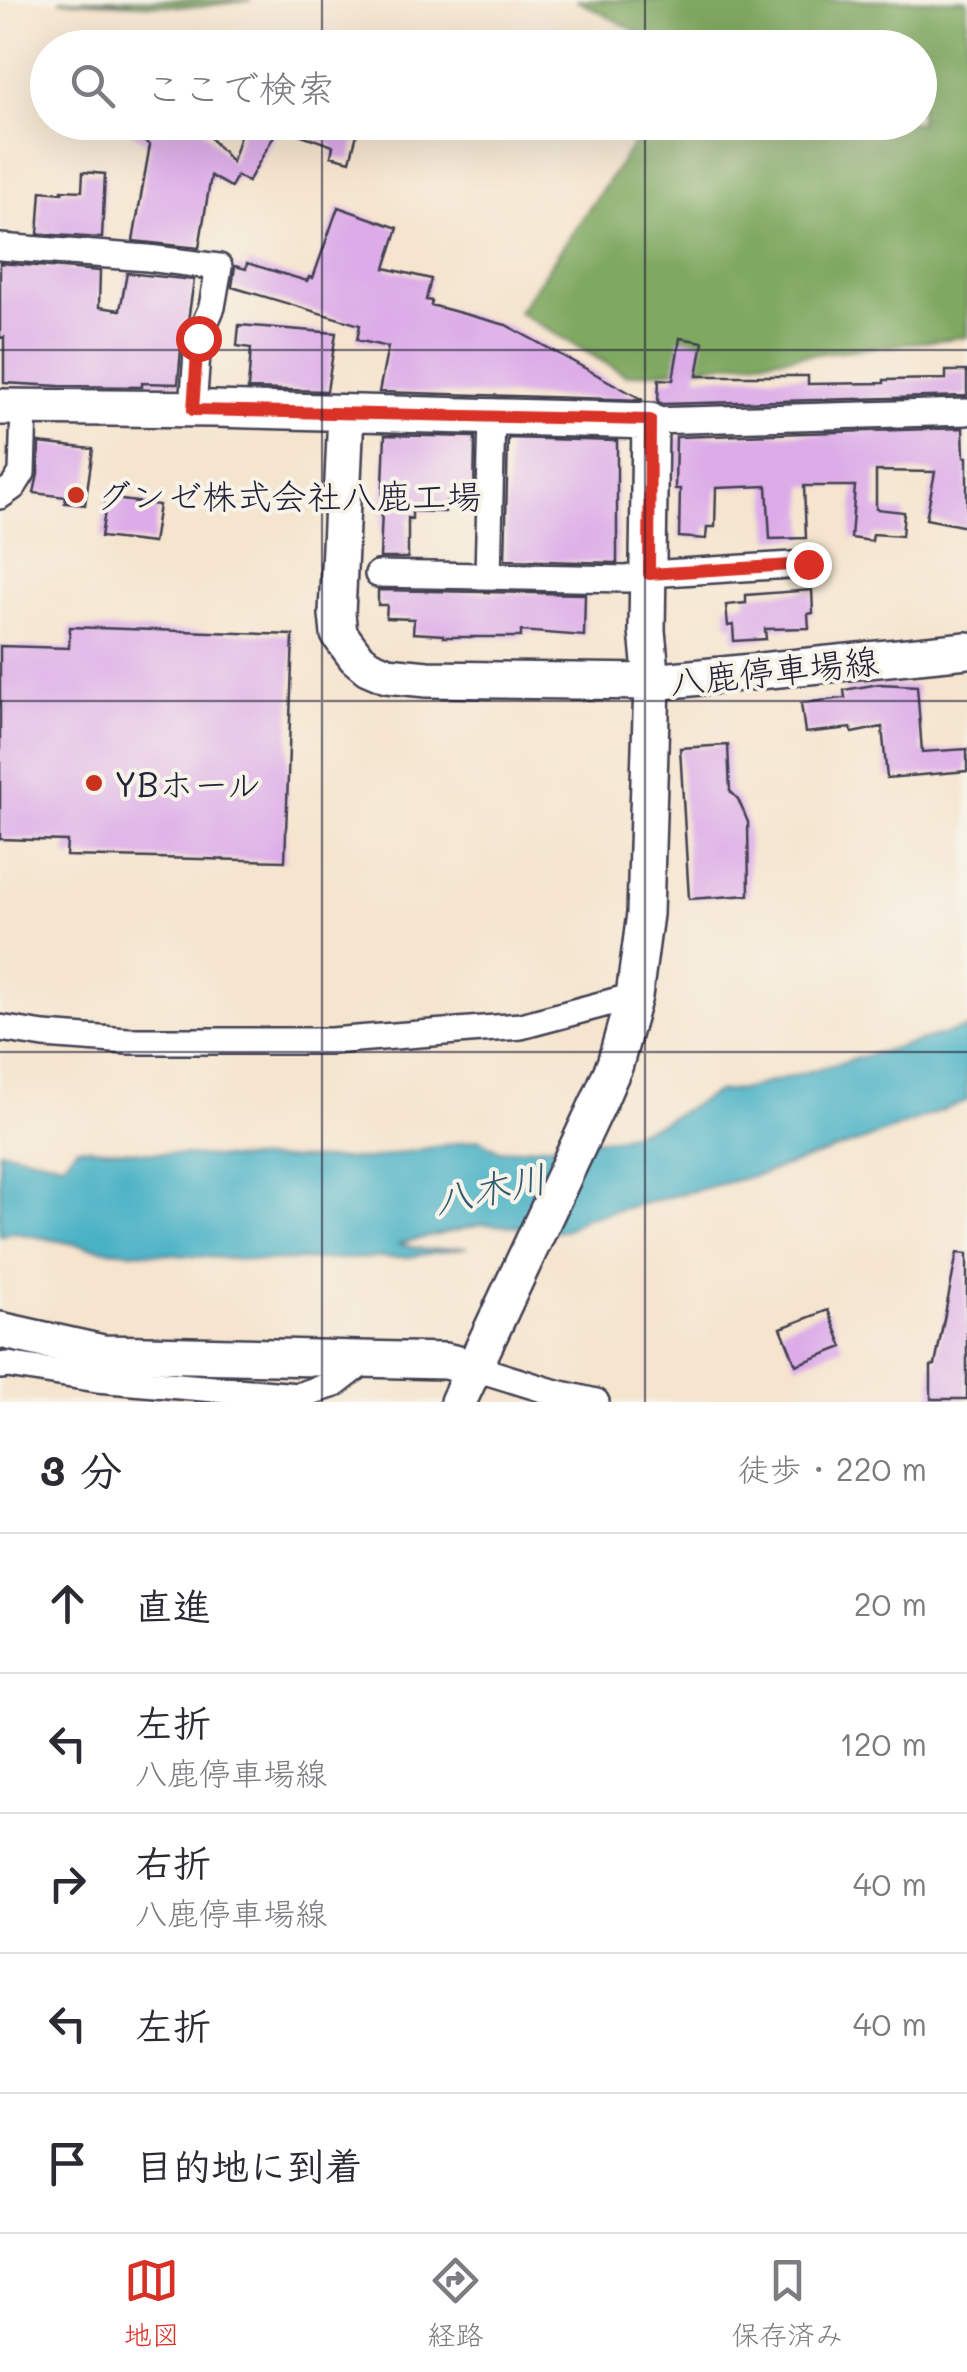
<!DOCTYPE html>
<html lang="ja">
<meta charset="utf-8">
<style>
body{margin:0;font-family:Mali,"Klee One",sans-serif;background:#f2f2f3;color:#2b2b33}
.stop{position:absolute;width:30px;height:30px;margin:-22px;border:8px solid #d93025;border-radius:50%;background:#fff}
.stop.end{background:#d93025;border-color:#fff;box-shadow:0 2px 10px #0008}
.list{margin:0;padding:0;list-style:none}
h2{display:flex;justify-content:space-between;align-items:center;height:130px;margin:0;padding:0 40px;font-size:42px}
h2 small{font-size:32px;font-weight:400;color:#7c7c81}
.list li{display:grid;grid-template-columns:65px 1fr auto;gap:30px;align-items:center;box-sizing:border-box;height:140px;padding:0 40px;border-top:2px solid #e1e1e2}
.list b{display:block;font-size:38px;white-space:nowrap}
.list p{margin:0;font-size:32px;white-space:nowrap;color:#7c7c81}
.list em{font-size:32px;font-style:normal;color:#7c7c81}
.icon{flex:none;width:55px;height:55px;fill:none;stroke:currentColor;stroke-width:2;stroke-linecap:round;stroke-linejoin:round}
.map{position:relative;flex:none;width:967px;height:1402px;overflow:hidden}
.search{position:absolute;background:#fff;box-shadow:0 10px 40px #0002;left:30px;right:30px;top:30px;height:110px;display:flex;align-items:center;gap:25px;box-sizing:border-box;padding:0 35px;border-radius:55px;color:#7c7c81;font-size:38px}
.sheet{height:830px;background:#fff}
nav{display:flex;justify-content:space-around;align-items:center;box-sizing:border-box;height:140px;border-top:2px solid #e1e1e2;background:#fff;font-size:28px;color:#7c7c81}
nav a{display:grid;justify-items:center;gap:5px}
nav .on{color:#d93025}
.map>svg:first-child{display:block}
.forest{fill:#7fa860;stroke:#50654e;stroke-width:2.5}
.water{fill:#47b1c5;stroke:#346a80;stroke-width:2.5}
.building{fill:#dcabe8}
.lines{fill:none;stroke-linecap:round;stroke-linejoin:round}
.street-casing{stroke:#423f51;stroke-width:30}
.secondary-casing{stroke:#423f51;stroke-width:40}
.street{stroke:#fff;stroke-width:25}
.secondary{stroke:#fff;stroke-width:35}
.route{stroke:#d93025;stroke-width:12}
.grid{fill:none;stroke:#22223b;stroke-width:2.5;stroke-opacity:0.55}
.poi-dot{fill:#c8321e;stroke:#f7f3e8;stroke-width:4}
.labels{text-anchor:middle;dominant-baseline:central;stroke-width:8;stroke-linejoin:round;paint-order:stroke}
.poi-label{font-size:35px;fill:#22223b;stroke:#f7f3e8;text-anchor:start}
.street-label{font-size:35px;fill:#22223b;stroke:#f7f3e8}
.water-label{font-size:38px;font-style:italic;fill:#315b72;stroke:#f7f3e8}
</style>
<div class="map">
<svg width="967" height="1402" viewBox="0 0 967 1402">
<rect width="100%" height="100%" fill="#f7f3e8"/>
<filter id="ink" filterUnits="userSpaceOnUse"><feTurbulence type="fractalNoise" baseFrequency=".01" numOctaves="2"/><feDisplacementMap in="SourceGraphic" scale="20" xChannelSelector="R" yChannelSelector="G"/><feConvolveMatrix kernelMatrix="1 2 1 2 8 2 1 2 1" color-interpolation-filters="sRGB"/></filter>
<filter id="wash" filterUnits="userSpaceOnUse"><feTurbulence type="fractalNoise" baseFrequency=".0048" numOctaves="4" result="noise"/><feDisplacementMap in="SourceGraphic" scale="40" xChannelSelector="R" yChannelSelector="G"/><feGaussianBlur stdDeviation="2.25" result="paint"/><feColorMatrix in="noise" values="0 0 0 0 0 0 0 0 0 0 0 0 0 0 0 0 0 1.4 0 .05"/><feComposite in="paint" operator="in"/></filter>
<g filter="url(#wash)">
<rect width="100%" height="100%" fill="#f5e4ce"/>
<!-- forest -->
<path class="forest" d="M59,0h192l-53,7z
M576,0h391v337l-341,38 -108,-63 130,-189 272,-1v-74l-253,-1z"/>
<!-- water -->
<path class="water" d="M967,1028v73l-100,38 -102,34 -180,45 -22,13 -79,-7 -87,20 29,6 41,-3 -58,10 -146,4 -156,-11 -96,-18 -11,4v-86l63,13 14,-16 163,12h128l111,-20 20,12 121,-14 40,-14 57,-31 24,-2z"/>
<g id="blocks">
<!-- building -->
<path class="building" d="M114,122h82l36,40 12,-40h116l-10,39 -19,-5 2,-10 -54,-19 -31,55 -11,-6 -6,11 -20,-11 -12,72 -66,-7 17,-96z
M83,172l22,2 -3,64 -64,-4 3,-43 21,2v-3l20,1z
M338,207l60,21 -13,40 46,11 -5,21 6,1 -1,4 75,20 137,75 -264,-8 9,-45 -31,-7 3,-15 -128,-38 3,-21 11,3 1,-6 60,18 2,-4 4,1z
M0,263l100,8 -1,36 21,3 7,-37 67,7 -6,41 -6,16 -4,47 -36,-1v4l-83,-1 -55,-3v-46l-4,1z
M239,325l97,8 -9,58 -79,-2 3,-41 -14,-2z
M680,338l23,4 -6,34h111v8l76,-1v-3l62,-1v-8h21v25l-304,8 -5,-2 1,-23 14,1z
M963,428l1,29h3v70l-41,-8 9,-47 -59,-1v38l28,3 -2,24 -29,-2 -1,7 -21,-3 4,-52h-51l2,52 -36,1 -3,-53 -51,2 -1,39h-8l-1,12 -27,-2 1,-48h-5l1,-52z
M385,435l90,2 -1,66 -28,-1 -1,10 -33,-1v8l-4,-1v40h-28z
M508,438l109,3v122l-112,-3z
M39,443l54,6 -8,56 -20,-2 1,-6 -32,-4 4,-19z
M107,498l52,7 -6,38 -52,-6z
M378,590l207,4 -1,42 -63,-5v6h-78v-2l-30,-2 1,-14 -28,-1 1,-13h-9z
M812,590l1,23 -5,1 1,14 -44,1 1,10 -32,2 -1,-16 -5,1 -2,-21 20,-2v-8z
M70,627l223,8 -8,226 -219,-5 1,-15 -67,-2v-193l69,2z
M879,684l38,2 5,66 45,-3v22l-80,7 -5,-51 -30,6 -1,-5 -46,5 -4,-30 44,-5 -1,-8z
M728,745l2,46 8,8 10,23 1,73 -60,4 -9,-151z
M957,1253l10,1v145h-36v-33l4,-1z
M828,1310l15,37 -47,18 -15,-37z"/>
</g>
</g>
<g filter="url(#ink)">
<use href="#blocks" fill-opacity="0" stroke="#423f51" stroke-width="2.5"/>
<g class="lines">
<defs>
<path id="street" d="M0,247l148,11 71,9 -7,40 -14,32 -5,70
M650,421l317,-9
M0,496l13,-9 9,-14 2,-65
M378,574l249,5 22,-5 159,-10
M488,575l4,-159
M0,1028l44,7 84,6h203l190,-15 113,-30
M0,1366l8,-1 89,14 200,17 38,-12 31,-24
M475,1368l78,24 43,10"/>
<path id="secondary" d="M0,407l215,2 435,12 -3,210 5,51 -7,232 -11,82 -19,68 -15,35 -142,303
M346,413l-9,201 2,20 17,23 12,10 19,8 40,4 225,3 315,-32
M0,1330l103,23 342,8 30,7"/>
</defs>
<!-- street casing -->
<use href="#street" class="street-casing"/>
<!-- secondary casing -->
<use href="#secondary" class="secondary-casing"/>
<!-- street -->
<use href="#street" class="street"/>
<!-- secondary -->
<use href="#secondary" class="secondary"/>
</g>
</g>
<g class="lines" filter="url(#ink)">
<!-- route -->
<path class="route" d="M198,338l-5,72 457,10 -1,154 159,-10"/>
</g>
<!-- grid -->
<path class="grid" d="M322,0v48M645,0v48M322,122v1280M645,122v1280M0,350h967M0,701h967M0,1052h967"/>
<!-- markers -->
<g class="poi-dot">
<circle cx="76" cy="495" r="10"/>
<circle cx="94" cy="783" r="10"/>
</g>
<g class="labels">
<!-- poi labels -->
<g class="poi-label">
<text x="96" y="495">グンゼ株式会社八鹿工場</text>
<text x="114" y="783">YBホール</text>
</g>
<!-- street labels -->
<g class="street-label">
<text transform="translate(774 670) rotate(-6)">八鹿停車場線</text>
</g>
<!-- water labels -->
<g class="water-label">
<text transform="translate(490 1188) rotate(-12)">八木川</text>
</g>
</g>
</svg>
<div class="stop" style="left:198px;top:338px"></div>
<div class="stop end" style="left:808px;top:564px"></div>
<div class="search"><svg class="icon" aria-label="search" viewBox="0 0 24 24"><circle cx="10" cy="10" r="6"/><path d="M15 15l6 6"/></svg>ここで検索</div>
</div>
<section class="sheet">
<h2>3 分<small>徒歩 · 220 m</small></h2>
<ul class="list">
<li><svg class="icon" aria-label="ahead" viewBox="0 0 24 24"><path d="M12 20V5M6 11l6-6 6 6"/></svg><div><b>直進</b></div><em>20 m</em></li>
<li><svg class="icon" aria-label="left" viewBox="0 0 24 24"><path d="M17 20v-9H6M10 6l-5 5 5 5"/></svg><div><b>左折</b><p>八鹿停車場線</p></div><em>120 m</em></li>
<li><svg class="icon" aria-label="right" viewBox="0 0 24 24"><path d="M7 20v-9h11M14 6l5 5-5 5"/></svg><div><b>右折</b><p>八鹿停車場線</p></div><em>40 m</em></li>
<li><svg class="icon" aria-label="left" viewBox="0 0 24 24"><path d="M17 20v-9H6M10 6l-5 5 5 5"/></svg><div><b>左折</b></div><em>40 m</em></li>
<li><svg class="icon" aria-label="arrive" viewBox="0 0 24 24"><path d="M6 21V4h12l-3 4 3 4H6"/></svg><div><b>目的地に到着</b></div></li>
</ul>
</section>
<nav>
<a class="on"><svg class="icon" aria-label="map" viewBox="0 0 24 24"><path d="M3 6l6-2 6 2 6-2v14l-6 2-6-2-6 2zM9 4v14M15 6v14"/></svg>地図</a>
<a><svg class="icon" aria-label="directions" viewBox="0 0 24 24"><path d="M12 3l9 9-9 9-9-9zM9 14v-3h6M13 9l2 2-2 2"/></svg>経路</a>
<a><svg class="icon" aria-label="saved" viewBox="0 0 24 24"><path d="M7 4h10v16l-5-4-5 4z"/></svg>保存済み</a>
</nav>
